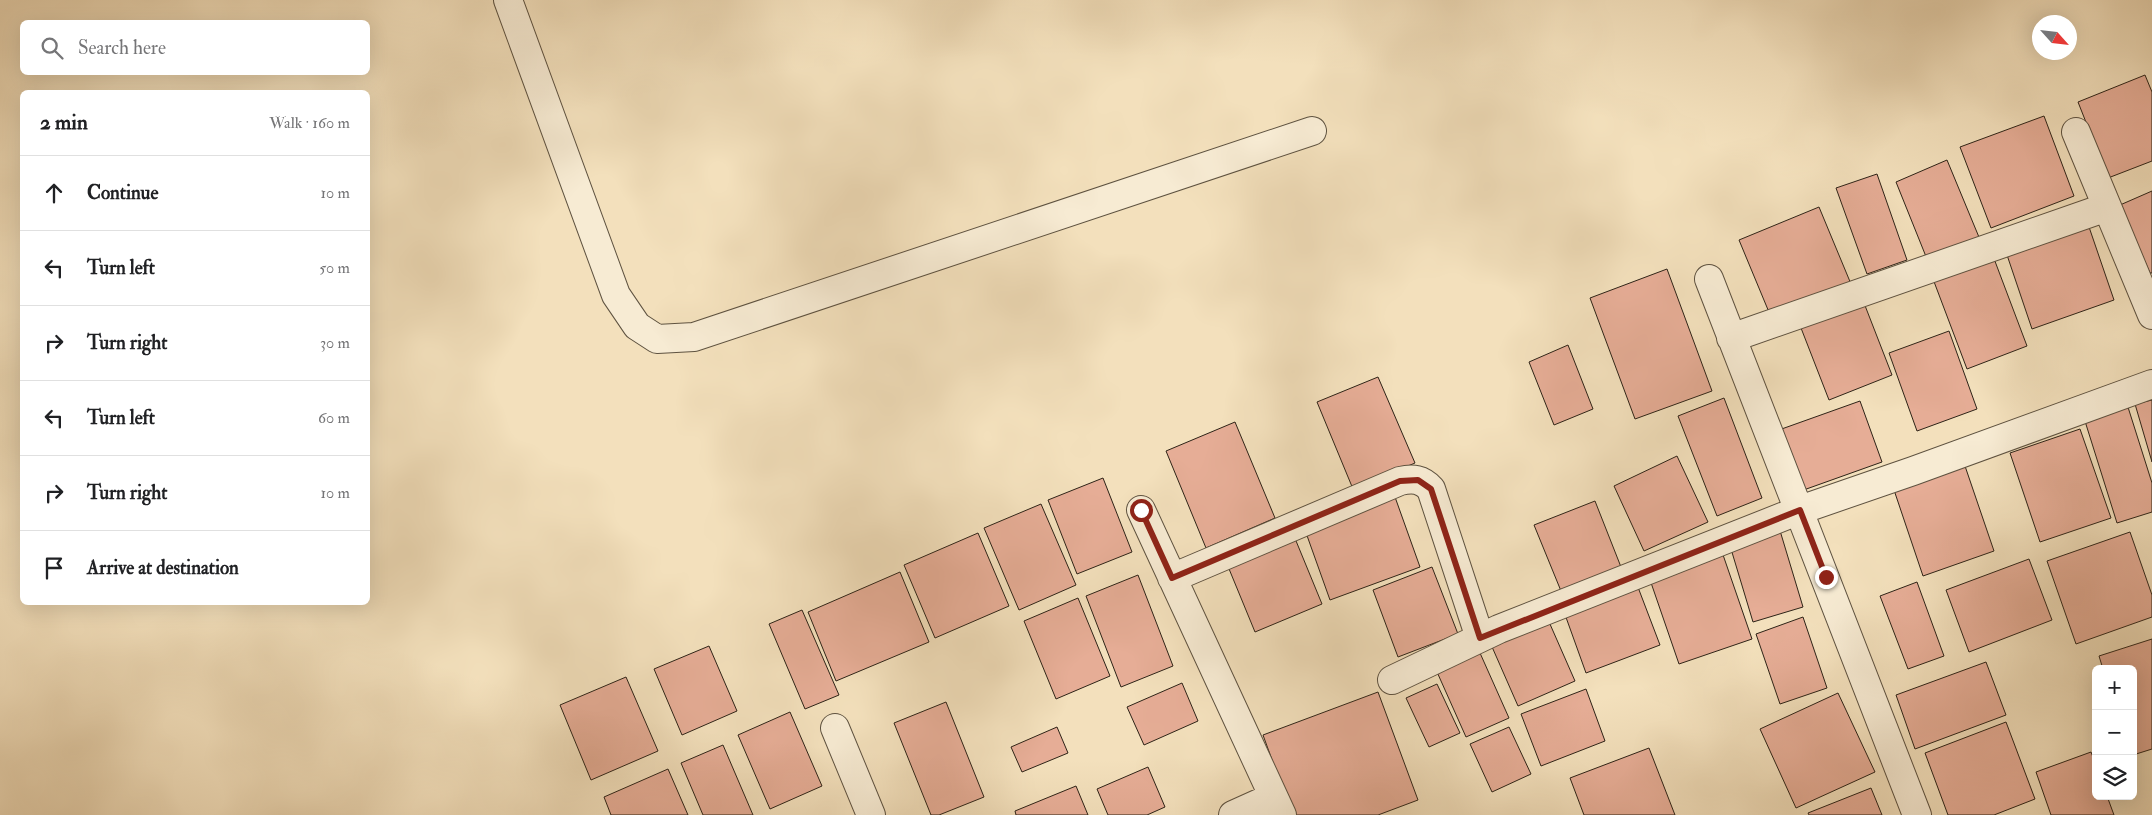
<!DOCTYPE html>
<meta charset="utf-8">
<style>
body{margin:0;font-family:"IM FELL Double Pica",serif;background:#f6f6f6;color:#202124}
.controls{position:absolute;right:15px;bottom:15px;display:grid;overflow:hidden;border-radius:8px;box-shadow:0 5px 20px #0002}
.controls button{width:45px;height:45px;display:grid;place-items:center;padding:0;border:0;border-bottom:1px solid #e0e0e0;background:#fff;color:#202124;font:25px sans-serif}
.compass{position:absolute;left:2032px;top:15px;width:45px;height:45px;border-radius:50%;background:#fff;box-shadow:0 5px 20px #0002;rotate:117deg}
.stop{position:absolute;width:15px;height:15px;margin:-11px;border:4px solid #8f2418;border-radius:50%;background:#fff}
.stop.end{background:#8f2418;border-color:#fff;box-shadow:0 1px 5px #0008}
.list{margin:0;padding:0;list-style:none}
h2{display:flex;justify-content:space-between;align-items:center;height:65px;margin:0;padding:0 20px;font-size:21px}
h2 small{font-size:16px;font-weight:400;color:#757577}
.list li{display:grid;grid-template-columns:32px 1fr auto;gap:15px;align-items:center;box-sizing:border-box;height:75px;padding:0 20px;border-top:1px solid #e0e0e0}
.list b{display:block;font-size:19px;white-space:nowrap}
.list em{font-size:16px;font-style:normal;color:#757577}
.icon{flex:none;width:28px;height:28px;fill:none;stroke:currentColor;stroke-width:2;stroke-linecap:round;stroke-linejoin:round}
.map{position:relative;flex:none;width:2152px;height:815px;overflow:hidden}
.search{position:absolute;background:#fff;box-shadow:0 5px 20px #0002;left:20px;top:20px;width:350px;height:55px;display:flex;align-items:center;gap:12px;box-sizing:border-box;padding:0 18px;border-radius:8px;color:#757577;font-size:19px}
.panel{position:absolute;background:#fff;box-shadow:0 5px 20px #0002;left:20px;top:90px;width:350px;height:515px;border-radius:8px}
.map>svg:first-child{display:block}
.building{fill:#e6ad96;stroke:#2d2317}
.lines{fill:none;stroke-linecap:round;stroke-linejoin:round}
.minor-casing{stroke:#5e5240;stroke-width:30}
.minor{stroke:#f7ebd3;stroke-width:28}
.route{stroke:#8f2418;stroke-width:6}
</style>
<div class="map">
<svg width="2152" height="815" viewBox="0 0 2152 815">
<rect width="100%" height="100%" fill="#f3e0bc"/>
<filter id="stains"><feTurbulence type="fractalNoise" baseFrequency=".004" numOctaves="4"/><feColorMatrix values="0 0 0 0 .2 0 0 0 0 .09 0 0 0 0 .02 0 0 0 .5 -.17"/></filter>
<radialGradient id="worn" r=".72"><stop offset=".6" stop-color="#630" stop-opacity="0"/><stop offset="1" stop-color="#630" stop-opacity=".3"/></radialGradient>
<!-- building -->
<path class="building" d="M2145,75l7,17v69l-44,17 -30,-76z
M2044,116l30,80 -83,32 -31,-81z
M1947,160l34,82 -52,22 -33,-82z
M1877,174l30,86 -40,14 -31,-86z
M2152,191v82h-2l-30,-68z
M1819,207l32,77 -80,33 -32,-77z
M2088,224l26,76 -82,29 -26,-77z
M1993,256l34,90 -60,23 -34,-90z
M1667,269l45,122 -77,28 -45,-121z
M1864,303l28,72 -63,25 -28,-72z
M1949,331l28,78 -60,22 -28,-78z
M1568,345l25,64 -39,16 -25,-63z
M1378,377l37,86 -62,26 -36,-87z
M1724,398l38,100 -45,18 -39,-100z
M2152,400v62l-17,-58z
M1860,401l22,61 -84,30 -22,-61z
M2127,404l25,79v29l-35,11 -33,-105z
M1235,422l40,96 -69,30 -40,-97z
M2080,429l31,89 -71,24 -30,-89z
M1677,456l31,66 -64,29 -30,-65z
M1965,466l29,85 -71,25 -29,-86z
M1103,478l29,74 -55,22 -29,-74z
M1395,497l25,70 -90,33 -25,-70z
M1595,501l26,66 -60,24 -27,-66z
M1041,504l35,81 -57,25 -35,-82z
M1778,524l25,83 -50,15 -25,-83z
M2130,532l22,63v22l-76,27 -29,-83z
M978,533l31,73 -74,32 -31,-73z
M1294,536l28,68 -67,28 -28,-68z
M1721,549l31,90 -73,25 -31,-90z
M2029,559l23,61 -83,32 -23,-62z
M1432,567l26,67 -60,23 -25,-67z
M900,572l29,70 -93,39 -28,-69z
M1138,575l35,91 -52,21 -35,-91z
M1636,582l24,63 -74,28 -23,-64z
M1917,582l27,74 -36,13 -28,-73z
M1078,598l32,78 -54,23 -32,-78z
M802,610l37,85 -34,14 -36,-85z
M1546,615l29,66 -57,25 -29,-66z
M1803,617l24,71 -47,16 -24,-70z
M2152,639v110l-19,6v-86h-30l-4,-13z
M1476,644l33,74 -43,19 -33,-74z
M709,646l28,65 -55,24 -28,-66z
M1986,662l20,53 -91,34 -19,-54z
M626,677l32,74 -67,29 -31,-75z
M1182,683l16,38 -54,24 -17,-38z
M1437,684l23,49 -31,14 -23,-49z
M1586,689l19,52 -64,25 -20,-52z
M1378,692l40,108 -40,15h-86l-29,-80z
M1838,693l37,79 -79,36 -36,-79z
M946,702l38,95 -45,18h-8l-37,-92z
M790,712l32,74 -52,23 -32,-74z
M2006,722l29,77 -41,16h-46l-23,-62z
M1057,727l11,26 -46,19 -11,-25z
M1509,727l22,47 -39,18 -22,-48z
M723,745l30,70h-50l-22,-52z
M1649,748l26,67h-91l-14,-37z
M2091,752l5,13v31h11l7,19h-63l-15,-43z
M1148,767l17,40 -18,8h-39l-11,-26z
M668,769l20,46h-77l-7,-18z
M1076,786l12,29h-72l-1,-4z
M1871,788l11,27h-73l-1,-2z"/>
<g class="lines">
<defs>
<path id="minor" d="M508,0l108,295 21,31 20,13 37,-2 618,-206
M2076,132l76,183
M1709,279l208,536
M1731,338l376,-131
M1141,510l141,305
M1172,578l228,-97c13,-3 22,-2 31,8l49,149
M1392,680l107,-51 301,-119 113,-39 239,-87
M835,728l36,87
M1233,815l40,-18"/>
</defs>
<!-- minor casing -->
<use href="#minor" class="minor-casing"/>
<!-- minor -->
<use href="#minor" class="minor"/>
</g>
<g class="lines">
<!-- route -->
<path class="route" d="M1141,510l31,68 228,-97 18,-1 13,9 49,149 320,-128 26,67"/>
</g>
<rect width="100%" height="100%" filter="url(#stains)"/>
<rect width="100%" height="100%" fill="url(#worn)"/>
</svg>
<div class="controls">
<button>+</button>
<button>−</button>
<button><svg class="icon" aria-label="layers" viewBox="0 0 24 24"><path d="M12 4l9 5-9 5-9-5zM3 14l9 5 9-5"/></svg></button>
</div>
<svg class="compass" viewBox="-18 -18 36 36"><path d="M0-13l5 13h-10z" fill="#e53935"/><path d="M0 13l5-13h-10z" fill="#757577"/></svg>
<div class="stop" style="left:1141px;top:510px"></div>
<div class="stop end" style="left:1826px;top:577px"></div>
<div class="search"><svg class="icon" aria-label="search" viewBox="0 0 24 24"><circle cx="10" cy="10" r="6"/><path d="M15 15l6 6"/></svg>Search here</div>
<section class="panel">
<h2>2 min<small>Walk · 160 m</small></h2>
<ul class="list">
<li><svg class="icon" aria-label="ahead" viewBox="0 0 24 24"><path d="M12 20V5M6 11l6-6 6 6"/></svg><div><b>Continue</b></div><em>10 m</em></li>
<li><svg class="icon" aria-label="left" viewBox="0 0 24 24"><path d="M17 20v-9H6M10 6l-5 5 5 5"/></svg><div><b>Turn left</b></div><em>50 m</em></li>
<li><svg class="icon" aria-label="right" viewBox="0 0 24 24"><path d="M7 20v-9h11M14 6l5 5-5 5"/></svg><div><b>Turn right</b></div><em>30 m</em></li>
<li><svg class="icon" aria-label="left" viewBox="0 0 24 24"><path d="M17 20v-9H6M10 6l-5 5 5 5"/></svg><div><b>Turn left</b></div><em>60 m</em></li>
<li><svg class="icon" aria-label="right" viewBox="0 0 24 24"><path d="M7 20v-9h11M14 6l5 5-5 5"/></svg><div><b>Turn right</b></div><em>10 m</em></li>
<li><svg class="icon" aria-label="arrive" viewBox="0 0 24 24"><path d="M6 21V4h12l-3 4 3 4H6"/></svg><div><b>Arrive at destination</b></div></li>
</ul>
</section>
</div>
